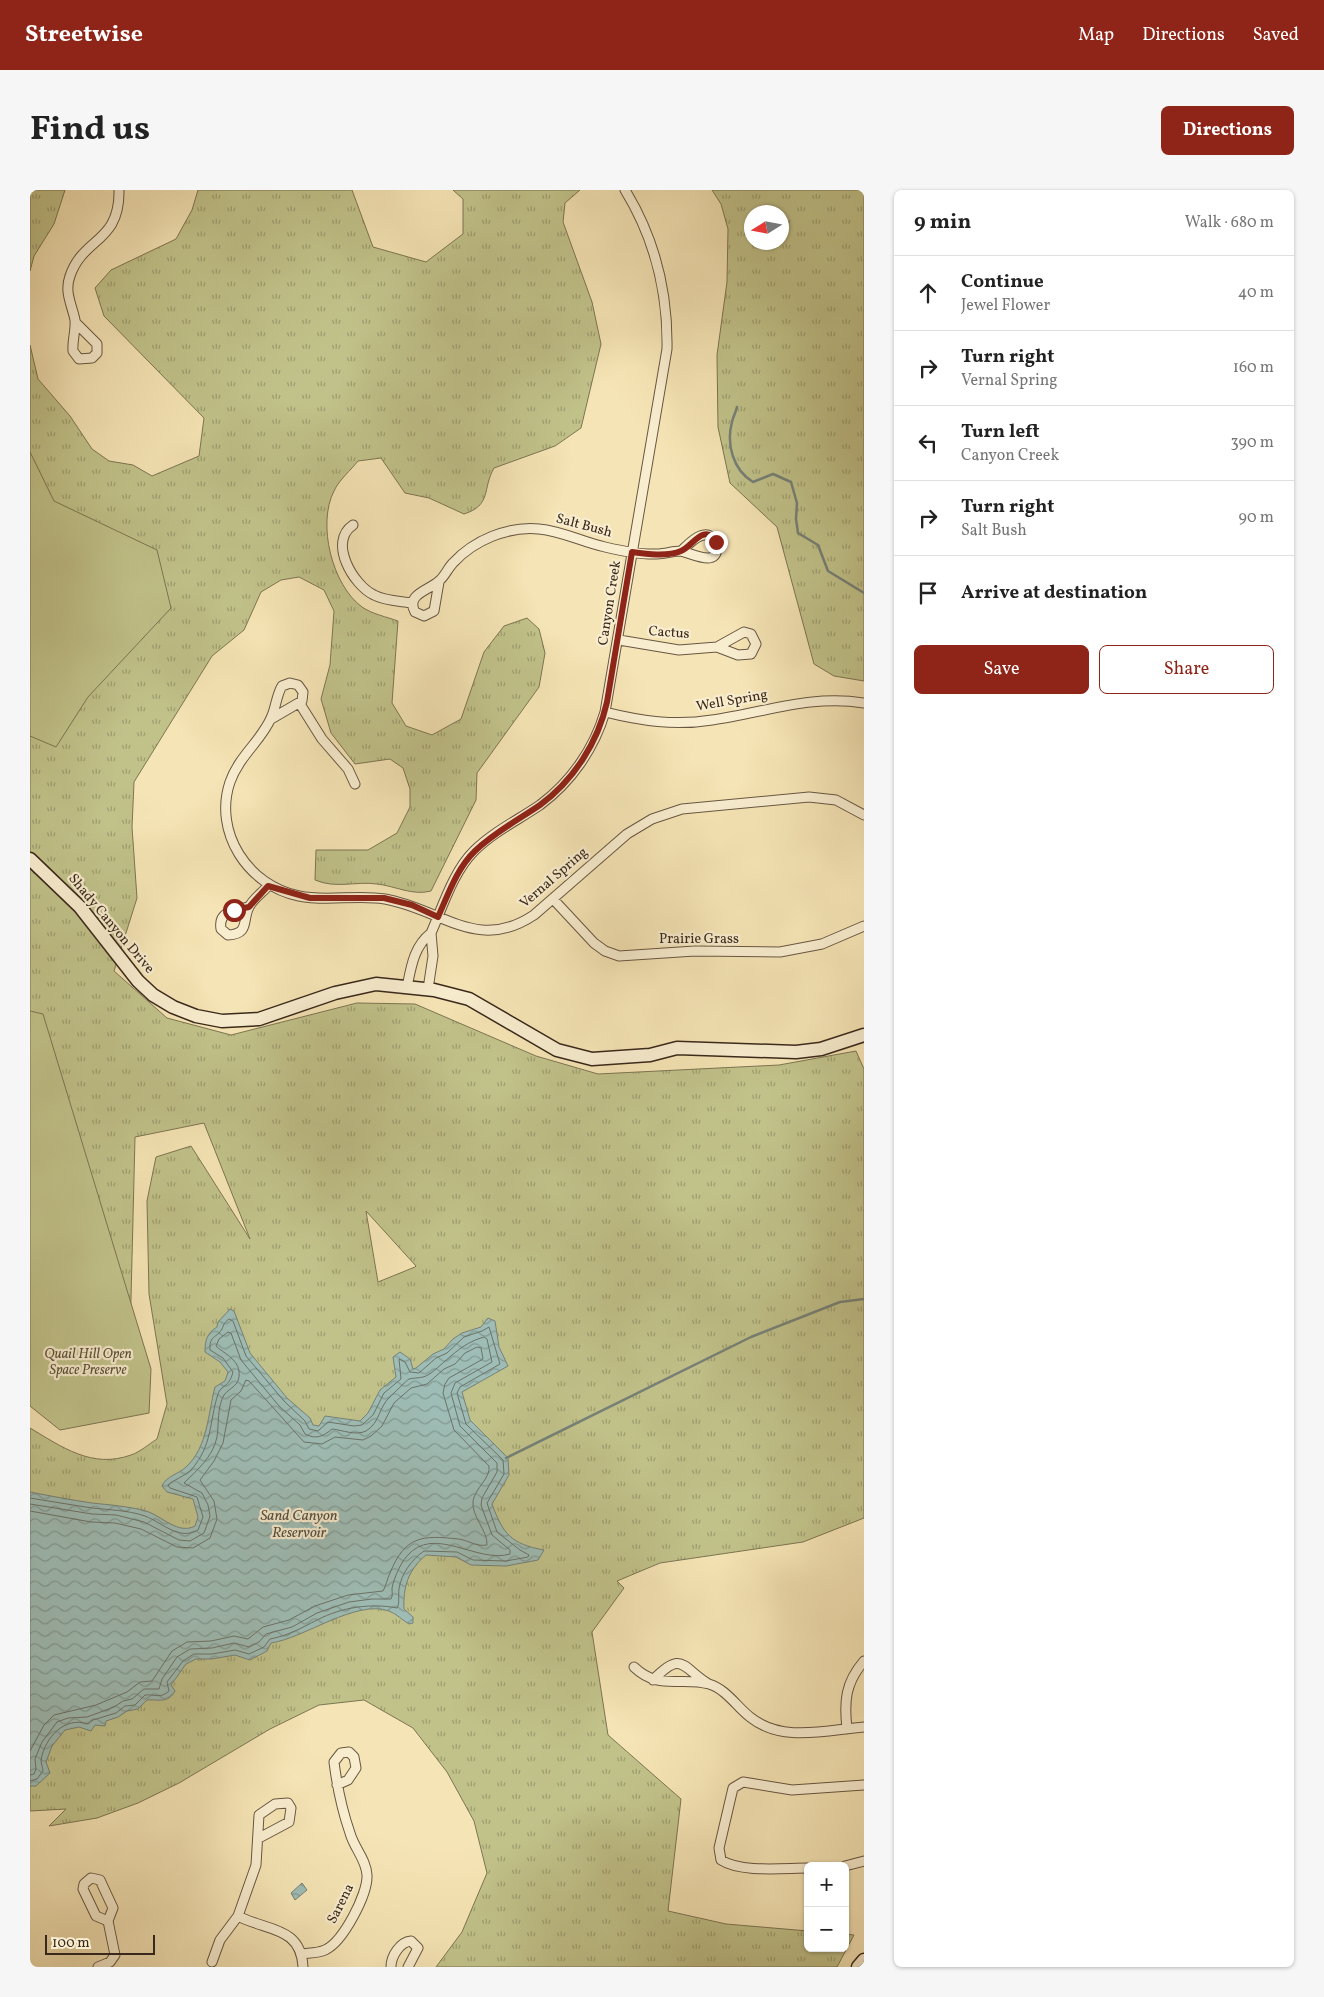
<!DOCTYPE html>
<meta charset="utf-8">
<style>
body{margin:0;font-family:Vollkorn,serif;background:#f6f6f6;color:#222}
.controls{position:absolute;right:15px;bottom:15px;display:grid;overflow:hidden;border-radius:8px;box-shadow:0 1px 4px #0004}
.controls button{width:45px;height:45px;display:grid;place-items:center;padding:0;border:0;border-bottom:1px solid #e0e0e0;background:#fff;color:#222;font:25px sans-serif}
.compass{position:absolute;left:714px;top:15px;width:45px;height:45px;border-radius:50%;background:#fff;box-shadow:0 1px 4px #0004;rotate:259deg}
.scale{position:absolute;left:15px;bottom:12px;width:110px;box-sizing:border-box;padding-left:5px;border:2px solid #39281b;border-top:0;font-size:14px;line-height:18px;white-space:nowrap;color:#39281b;-webkit-text-stroke:4px #f8edcf;paint-order:stroke}
.stop{position:absolute;width:15px;height:15px;margin:-11px;border:4px solid #8f2418;border-radius:50%;background:#fff}
.stop.end{background:#8f2418;border-color:#fff;box-shadow:0 1px 5px #0008}
.list{margin:0;padding:0;list-style:none}
h2{display:flex;justify-content:space-between;align-items:center;height:65px;margin:0;padding:0 20px;font-size:21px}
h2 small{font-size:16px;font-weight:400;color:#767676}
.list li{display:grid;grid-template-columns:32px 1fr auto;gap:15px;align-items:center;box-sizing:border-box;height:75px;padding:0 20px;border-top:1px solid #e0e0e0}
.list b{display:block;font-size:19px;white-space:nowrap}
.list p{margin:0;font-size:16px;white-space:nowrap;color:#767676}
.list em{font-size:16px;font-style:normal;color:#767676}
.actions{display:flex;gap:10px;padding:15px 20px}
.actions a{flex:1;padding:11px 0;border:1px solid #8f2418;border-radius:8px;text-align:center;font-size:18px;color:#8f2418}
.actions .main{background:#8f2418;color:#fff}
.icon{flex:none;width:28px;height:28px;fill:none;stroke:currentColor;stroke-width:2;stroke-linecap:round;stroke-linejoin:round}
.map{position:relative;flex:none;width:834px;height:1777px;overflow:hidden;border-radius:8px}
header{display:flex;align-items:center;gap:30px;box-sizing:border-box;height:70px;padding:0 25px;background:#8f2418;color:#fff}
header strong{font-size:24px}
nav{display:flex;gap:28px;margin-inline-start:auto;font-size:18px}
.intro{display:flex;align-items:center;justify-content:space-between;box-sizing:border-box;height:120px;padding:0 30px}
h1{margin:0;font-size:35px}
.button{padding:12px 22px;border-radius:8px;background:#8f2418;color:#fff;font-size:18px;font-weight:700}
main{display:flex;gap:30px;padding:0 30px}
aside{flex:1;background:#fff;border-radius:8px;box-shadow:0 1px 4px #0004}
.map>svg:first-child{display:block}
.grass{fill:url(#grass-tufts);stroke:#7d7552;fill-rule:evenodd}
.green{fill:#c1c28a;stroke:#7d7552}
.water{fill:url(#water-waves);stroke:#768178}
.lines{fill:none;stroke-linecap:round;stroke-linejoin:round}
.shore{stroke:#6c7268;stroke-width:1}
.stream{stroke:#768178;stroke-width:2.5}
.street-casing{stroke:#685742;stroke-width:11}
.secondary-casing{stroke:#39281b;stroke-width:15}
.street{stroke:#f8edcf;stroke-width:9}
.secondary{stroke:#f8edcf;stroke-width:12}
.route{stroke:#8f2418;stroke-width:6}
.labels{text-anchor:middle;dominant-baseline:central;stroke-width:4.5;stroke-linejoin:round;paint-order:stroke}
.street-label{font-size:14px;fill:#39281b;stroke:#f8edcf}
.park-label{font-size:14px;font-style:italic;fill:#5b4e37;stroke:#f8edcf}
.water-label{font-size:15px;font-style:italic;fill:#524d42;stroke:#f8edcf}
</style>
<header>
<strong>Streetwise</strong>
<nav><a>Map</a><a>Directions</a><a>Saved</a></nav>
</header>
<div class="intro"><h1>Find us</h1><a class="button">Directions</a></div>
<main>
<div class="map">
<svg width="834" height="1777" viewBox="0 0 834 1777">
<defs>
<pattern id="grass-tufts" width="24" height="20" patternUnits="userSpaceOnUse" patternTransform="scale(1.25)"><rect width="24" height="20" fill="#c1c28a"/><path d="M3 7l-1-3M5 7V3M7 7l1-3M15 17l-1-3M17 17v-4M19 17l1-3" fill="none" stroke="#9e9e70"/></pattern>
<pattern id="water-waves" width="16" height="10" patternUnits="userSpaceOnUse" patternTransform="scale(1.25)"><rect width="16" height="10" fill="#9ebdb6"/><path d="M0 5q4-4 8 0t8 0" fill="none" stroke="#829a93"/></pattern>
</defs>
<rect width="100%" height="100%" fill="#f5e4b5"/>
<filter id="stains"><feTurbulence type="fractalNoise" baseFrequency=".004" numOctaves="4"/><feColorMatrix values="0 0 0 0 .2 0 0 0 0 .09 0 0 0 0 .02 0 0 0 .5 -.17"/></filter>
<radialGradient id="worn" r=".72"><stop offset=".6" stop-color="#630" stop-opacity="0"/><stop offset="1" stop-color="#630" stop-opacity=".3"/></radialGradient>
<!-- grass -->
<path class="grass" d="M0,0h35l-11,34 -20,32 -4,15z
M168,0h154l21,57 53,15 37,-28v-35l-10,-9h127l-15,13 -2,19 29,80 9,42 -20,84 -26,18 -61,22c-12,21 -2,37 -30,46l-35,-16 -24,-5 -24,-35 -23,3c-7,9 -19,19 -24,30 -17,33 -2,94 28,116 10,7 25,10 36,14l-6,82 14,23 26,9 29,-16 23,-67 20,-26 23,-8 12,11 6,24 -6,34 -62,86 -1,27 -45,91c-18,5 -36,-5 -54,-7 -21,-3 -41,5 -62,-4l1,-30h52l29,-17 13,-26v-18l-7,-21 -13,-9 -35,5 -24,-31 -10,-34 9,-34 4,-54 -10,-21 -25,-13 -18,3 -20,12 -17,38 -32,26 -78,126 -2,45 5,71 -23,73 53,47 64,17 126,-32 58,1 121,52 62,18 181,-9 77,-14 8,18v449l-61,24 -143,21 -43,18 7,7 -32,44 16,103 73,64 -13,112 58,13 82,7v17h37v-14l9,1 -17,32h-401l26,-35 25,-59 -13,-52 -27,-49 -34,-44 -49,-28 -45,5 -49,24 -91,54 -41,20 -41,15 -48,8 17,-17 -36,2v-383c32,19 62,41 101,27 9,-3 18,-11 26,-16l10,-35 -18,-110 -2,-93 9,-44 35,-11 59,93 -46,-116 -69,14 -6,242 -99,-17v-1017l8,34 32,37 22,33 17,12 24,4 19,11 47,-20 5,-38 -100,-102 -9,-28 16,-18 65,-31 16,-29zM336,1021l50,55 -1,1 -37,15z
M682,0h152v491l-30,-5 -20,-12 -37,-137 -47,-44 -12,-56 -1,-72 10,-73 1,-53 -7,-25zM722,22h30v30h-30z"/>
<!-- green -->
<path class="green" d="M0,262l24,49 103,49 14,58 -83,89 -32,50 -26,-11z
M0,821l13,3 108,355 -2,44 -89,17 -30,-24z"/>
<!-- water -->
<path class="water" d="M200,1119l4,2 16,42 37,45 23,20 3,7 6,1 6,-10 35,5 8,-8 12,-23 16,-13 -3,-20 7,-5 10,7 3,10 3,-1 17,-14 11,-5 9,-10 9,-6 19,-6 7,-9 7,3 4,26 9,19 -46,26 8,28 38,38 1,17 -17,29c11,30 19,40 52,46l-6,10 -32,6 -35,-1 -15,-8 -30,-2c-18,15 -23,32 -22,54l9,8v6l-4,1c-7,-4 -12,-10 -20,-13 -33,-12 -84,27 -118,32l-4,8 -17,9 -15,-5 -23,4h-16l-10,5 -15,21 4,6c-7,13 -17,8 -28,9l-9,9 -11,2 -9,6 -12,4 -1,5 -10,-1 -4,6 -12,-4 -14,3 -13,16 -6,16 4,11 -14,13h-6v-294c21,4 41,8 62,11 18,2 35,3 54,8 16,5 32,24 49,15l3,-9 -5,-18 -26,-7 -5,-6c4,-10 17,-12 24,-19 22,-20 22,-54 29,-80l10,-6 3,-9 -8,-10 -15,-10c0,-12 2,-19 12,-25l1,-5z
M272,1693l5,7 -12,10 -4,-7z"/>
<g class="lines">
<!-- shore -->
<path class="shore" d="M0,1308c20,3 41,7 62,10 18,2 35,2 53,8 18,7 34,25 53,14l5,-13 -6,-20 -27,-9 -2,-3c7,-6 17,-9 23,-15 22,-25 18,-48 27,-76 3,-9 11,-6 15,-22l-10,-14 -13,-8c-1,-15 7,-12 12,-21 2,-5 2,-6 7,-10l4,2 13,35 38,45 21,20 4,8 9,2 10,-9 26,4 8,-1 11,-10 11,-22 17,-14 -2,-20 6,3 5,10 9,1 17,-15 11,-5 17,-16 18,-6 7,-4 11,37 -40,23 -3,6 9,31 37,36 1,14 -17,29 10,29 23,18 9,5 -1,2 -22,4 -33,-1 -16,-8 -33,-1c-12,8 -23,23 -25,38 -1,7 1,14 -2,19 -26,-5 -55,-1 -80,12 -18,9 -27,15 -47,19l-6,8 -15,7 -14,-4 -23,4h-18l-11,7 -16,21 2,9c-8,8 -15,3 -24,4l-10,10 -10,1 -9,7 -23,7 -5,4c-23,-8 -43,13 -47,36 0,4 2,8 2,11l-6,8 -7,2
M0,1314l62,10 24,1 28,7 35,18 11,1 14,-8 6,-17 -2,-11 -6,-12 -18,-10c13,-13 29,-26 33,-46 2,-13 0,-30 7,-42 6,-8 17,-9 15,-24 -2,-13 -16,-18 -23,-25l3,-7 9,-7 3,1 10,27 38,46 21,19 5,9c11,6 19,2 27,-5 10,1 24,7 34,2 14,-8 13,-25 24,-34 3,-3 17,-17 19,-18 9,-2 14,0 22,-6 17,-13 30,-30 53,-36l3,2 5,23 -37,21 -4,10 9,33 37,37v9l-15,26 -1,7 11,30 18,15v4c-33,10 -76,-30 -103,2 -7,8 -13,22 -15,32 0,5 1,7 -1,11h-19l-23,3 -32,11 -25,14 -26,7 -7,8 -10,5 -15,-4 -22,5 -22,1 -13,8 -15,22 -3,10h-15l-12,10 -9,2 -9,6 -27,10 -19,1 -11,4 -15,20 -7,17 1,10 -2,5 -4,1
M0,1321l61,11 24,1 26,6 36,18 16,1 17,-10 7,-19 -3,-18 -14,-21 14,-19 9,-18 8,-43 10,-9 5,-11 3,1 55,61 18,2 13,-7 28,3 8,-4 11,-10 12,-23 17,-15 16,-4 17,-15 11,-5 10,-11 12,-6 4,1 2,11 -34,19 -4,6 -2,9 11,37 35,36c2,12 -14,22 -16,35 -2,15 15,30 14,44 -12,2 -18,-5 -29,-6 -36,-4 -53,-3 -68,34 -3,6 -4,13 -7,18l-35,4 -33,11 -26,14 -26,7 -15,12 -14,-3 -23,5 -24,1 -15,9 -20,30 -12,1 -13,10 -31,13 -42,10 -10,10 -14,26"/>
<!-- stream -->
<path class="stream" d="M707,217c-1,5 -4,10 -5,15 -6,22 1,48 21,60l20,-8 18,8 6,21 -1,16 2,14 20,12 10,26 36,22
M476,1268l245,-121 89,-35 24,-3"/>
<defs>
<path id="street" d="M45,132l22,22v9l-5,5 -13,1 -6,-8c-1,-10 3,-21 2,-31 -3,-15 -11,-28 -5,-44 13,-39 50,-33 49,-86
M323,335c-25,17 0,60 21,70 11,6 26,6 38,8
M409,392l-5,29 -10,5 -9,-4c-10,-18 15,-22 24,-31 6,-5 9,-13 14,-18 21,-23 55,-37 86,-34 23,2 43,13 66,18 17,4 35,8 52,7 8,0 16,-3 23,-3 10,1 42,20 36,-9 -11,-17 -26,1 -35,9
M589,450l60,10 38,-3 27,-15 7,2 5,10 -5,10 -13,1 -21,-8
M270,514l22,35 26,30 7,15
M575,522c36,9 70,14 107,8 51,-7 99,-26 152,-17
M241,529l31,-18 1,-9 -5,-7 -8,-2 -8,3c-6,10 -6,22 -11,32 -10,23 -32,38 -41,64 -17,50 18,104 69,114 28,6 58,-2 86,3 57,10 92,54 149,16l93,-81 25,-15 30,-10 127,-12 27,3 28,15
M523,709l41,44 11,8 14,5 76,-5 85,1 42,-8 42,-18
M219,717c-15,3 -31,4 -28,22l7,6c22,-1 14,-15 21,-28 4,-8 14,-15 19,-21
M377,797c4,-20 7,-41 24,-54 12,-27 22,-61 43,-82 19,-19 44,-31 66,-46 31,-23 54,-56 65,-93l62,-363c1,-57 -12,-110 -42,-159
M398,799l5,-33 -2,-23
M604,1477c25,24 46,9 75,17 17,5 28,23 41,33 32,26 76,13 114,10
M623,1490c29,-30 29,-13 54,3
M817,1539c-3,-27 -2,-46 17,-68
M815,1676l19,-5
M778,1678c-24,0 -67,5 -87,-8l-2,-12 14,-60 10,-6 49,8 72,-5
M208,1726c28,15 63,10 65,51
M272,1764c7,-1 16,-1 23,-4 18,-8 43,-56 42,-75 -1,-16 -13,-27 -17,-42 -8,-23 -13,-47 -16,-71l7,-9 8,-1 5,5 2,11 -8,12 -11,5
M182,1772l8,-22 18,-24 18,-51 3,-50 16,-11 13,-1 3,5 -2,14 -30,16
M68,1777l12,-5 5,-7 -7,-34 5,-13 -13,-28 -9,-2 -7,6 -1,5 13,27 12,5
M361,1777c0,-11 9,-25 20,-26l7,7 -10,19"/>
<path id="secondary" d="M0,669l50,48 58,74 15,14 20,12 23,9 26,5 37,-2 76,-26 41,-9 58,6 35,9 88,51 35,9 58,-4 27,-7 119,4 25,-3 43,-14
M828,1777l6,-7"/>
</defs>
<!-- street casing -->
<use href="#street" class="street-casing"/>
<!-- secondary casing -->
<use href="#secondary" class="secondary-casing"/>
<!-- street -->
<use href="#street" class="street"/>
<!-- secondary -->
<use href="#secondary" class="secondary"/>
</g>
<g class="lines">
<!-- route -->
<path class="route" d="M204,720l15,-3 19,-21 42,12h74l28,7 26,12c10,-22 19,-49 37,-66 20,-19 43,-31 65,-46 34,-25 58,-63 67,-103l25,-150c14,2 35,5 49,-1 11,-4 23,-29 35,-9"/>
</g>
<g class="labels">
<!-- street labels -->
<g class="street-label">
<text transform="translate(554 336) rotate(15)">Salt Bush</text>
<text transform="translate(580 413) rotate(-81)">Canyon Creek</text>
<text transform="translate(639 443) rotate(4)">Cactus</text>
<text transform="translate(702 511) rotate(-10)">Well Spring</text>
<text transform="translate(524 688) rotate(-41)">Vernal Spring</text>
<text transform="translate(81 734) rotate(50)">Shady Canyon Drive</text>
<text x="669" y="749">Prairie Grass</text>
<text transform="translate(311 1714) rotate(-63)">Sarena</text>
</g>
<!-- park labels -->
<g class="park-label">
<text x="58" y="1164">Quail Hill Open<tspan x="58" dy="16">Space Preserve</tspan></text>
</g>
<!-- water labels -->
<g class="water-label">
<text x="269" y="1326">Sand Canyon<tspan x="269" dy="17">Reservoir</tspan></text>
</g>
</g>
<rect width="100%" height="100%" filter="url(#stains)"/>
<rect width="100%" height="100%" fill="url(#worn)"/>
</svg>
<div class="controls">
<button>+</button>
<button>−</button>
</div>
<svg class="compass" viewBox="-18 -18 36 36"><path d="M0-13l5 13h-10z" fill="#e53935"/><path d="M0 13l5-13h-10z" fill="#767676"/></svg>
<div class="scale">100 m</div>
<div class="stop" style="left:204px;top:720px"></div>
<div class="stop end" style="left:686px;top:352px"></div>
</div>
<aside>
<h2>9 min<small>Walk · 680 m</small></h2>
<ul class="list">
<li><svg class="icon" aria-label="ahead" viewBox="0 0 24 24"><path d="M12 20V5M6 11l6-6 6 6"/></svg><div><b>Continue</b><p>Jewel Flower</p></div><em>40 m</em></li>
<li><svg class="icon" aria-label="right" viewBox="0 0 24 24"><path d="M7 20v-9h11M14 6l5 5-5 5"/></svg><div><b>Turn right</b><p>Vernal Spring</p></div><em>160 m</em></li>
<li><svg class="icon" aria-label="left" viewBox="0 0 24 24"><path d="M17 20v-9H6M10 6l-5 5 5 5"/></svg><div><b>Turn left</b><p>Canyon Creek</p></div><em>390 m</em></li>
<li><svg class="icon" aria-label="right" viewBox="0 0 24 24"><path d="M7 20v-9h11M14 6l5 5-5 5"/></svg><div><b>Turn right</b><p>Salt Bush</p></div><em>90 m</em></li>
<li><svg class="icon" aria-label="arrive" viewBox="0 0 24 24"><path d="M6 21V4h12l-3 4 3 4H6"/></svg><div><b>Arrive at destination</b></div></li>
</ul>
<div class="actions"><a class="main">Save</a><a>Share</a></div>
</aside>
</main>
